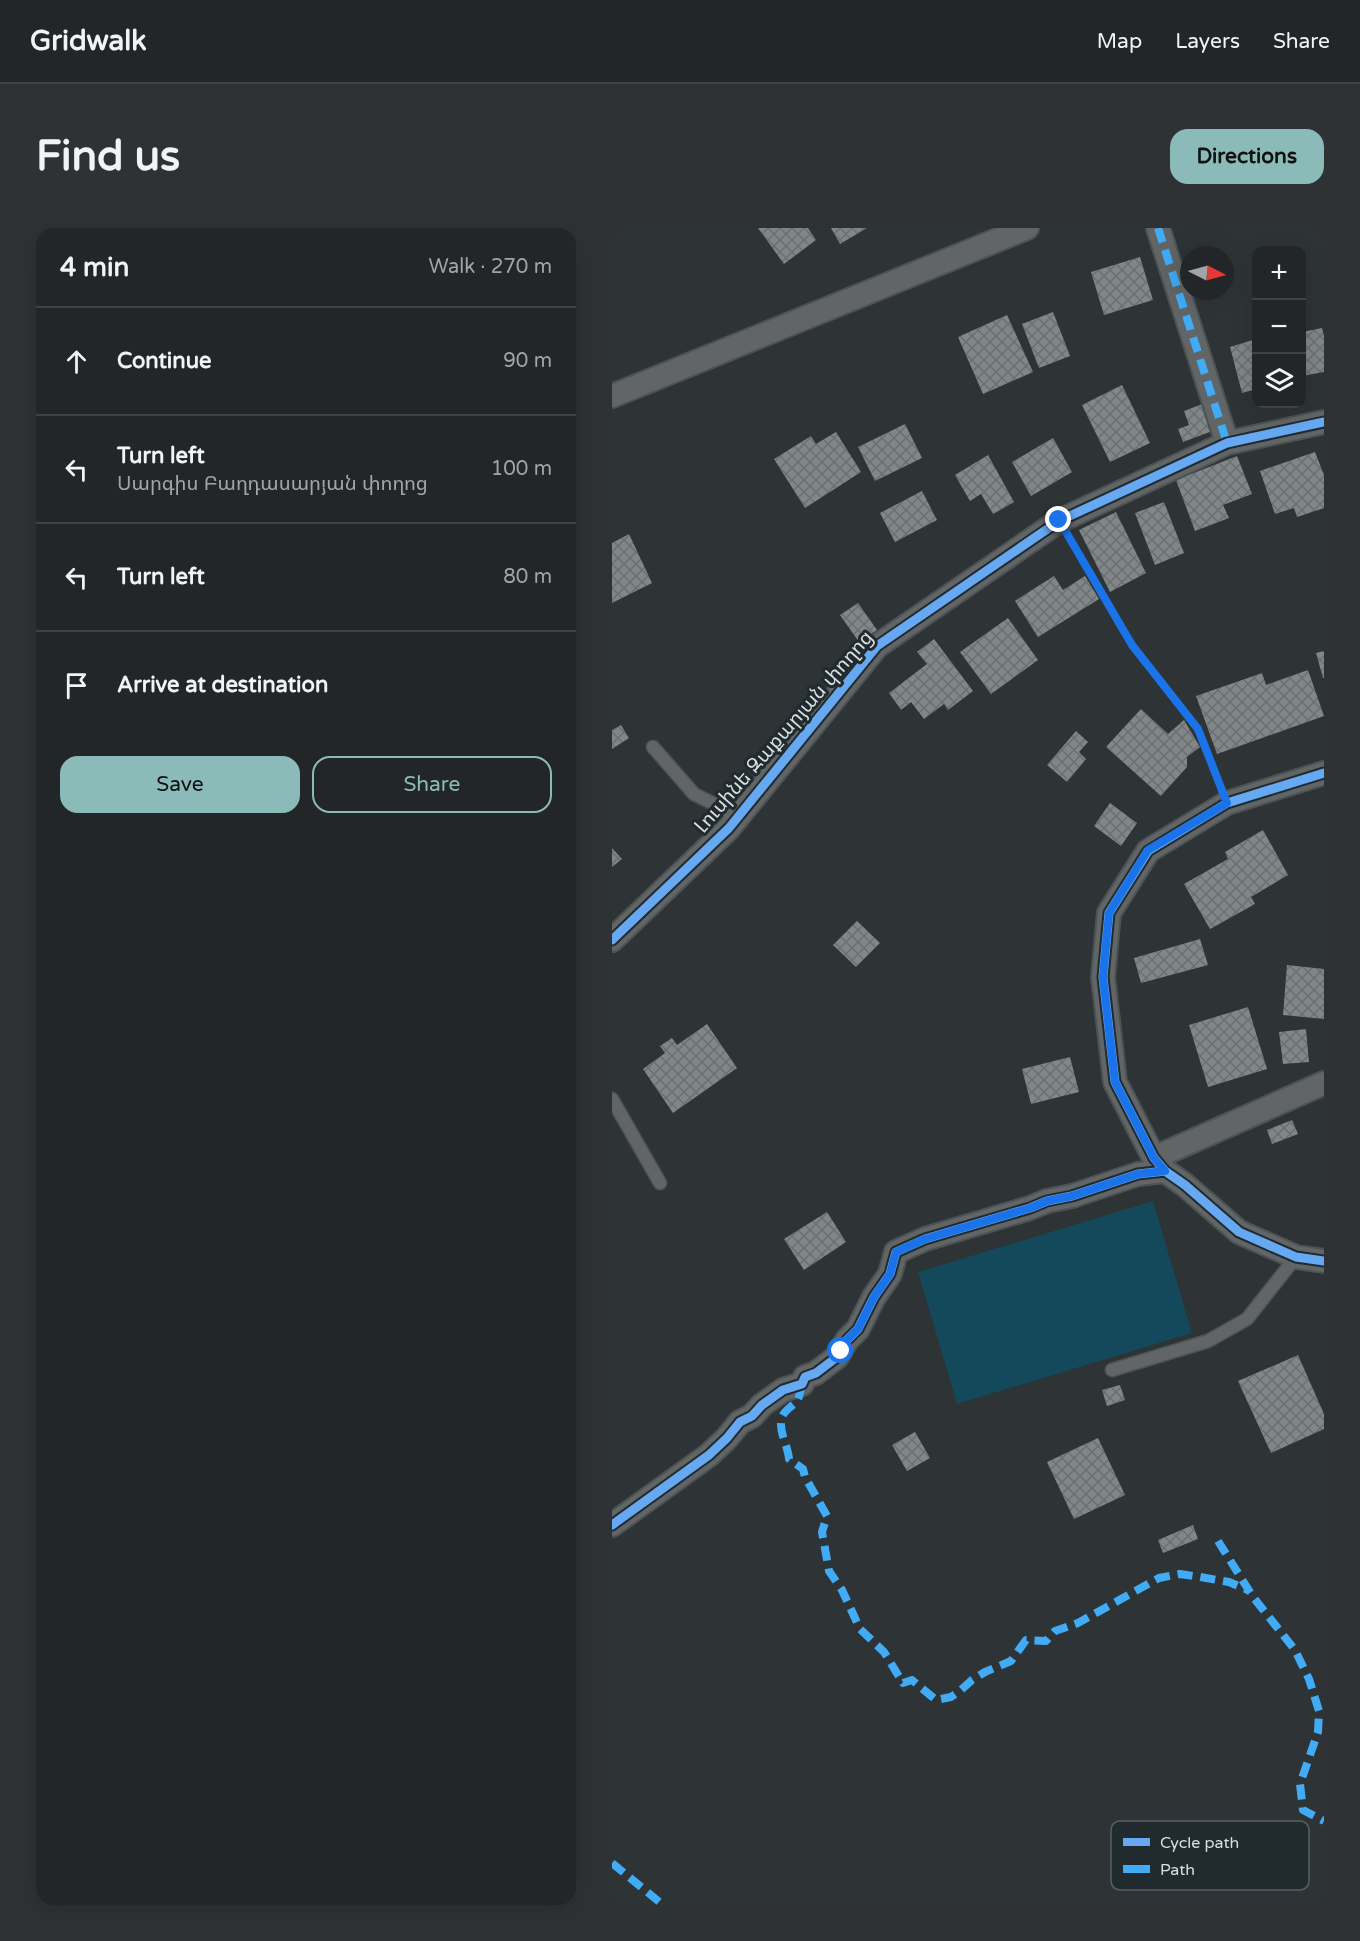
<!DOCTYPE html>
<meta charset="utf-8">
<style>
body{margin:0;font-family:"Varela Round","Noto Sans Armenian",sans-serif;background:#2e3234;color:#f1f3f6}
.controls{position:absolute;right:18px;top:18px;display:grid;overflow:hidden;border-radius:12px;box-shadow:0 6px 24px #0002}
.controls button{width:54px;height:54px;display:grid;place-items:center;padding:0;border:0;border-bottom:2px solid #3f4345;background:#222628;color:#f1f3f6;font:30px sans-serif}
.compass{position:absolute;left:568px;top:18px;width:54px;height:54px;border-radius:50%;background:#222628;box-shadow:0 6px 24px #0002;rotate:96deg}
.stop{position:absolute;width:18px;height:18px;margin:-14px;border:4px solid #1a73e8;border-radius:50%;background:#fff}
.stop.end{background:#1a73e8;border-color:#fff;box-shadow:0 2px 6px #0008}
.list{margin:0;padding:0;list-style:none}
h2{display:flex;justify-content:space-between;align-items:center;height:78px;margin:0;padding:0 24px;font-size:26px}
h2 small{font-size:20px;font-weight:400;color:#a2a5a8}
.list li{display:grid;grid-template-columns:39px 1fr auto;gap:18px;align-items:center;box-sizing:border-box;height:108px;padding:0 24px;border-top:2px solid #3f4345}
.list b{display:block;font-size:22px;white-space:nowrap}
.list p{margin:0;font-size:20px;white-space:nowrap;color:#a2a5a8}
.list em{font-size:20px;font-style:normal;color:#a2a5a8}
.actions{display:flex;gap:12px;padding:18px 24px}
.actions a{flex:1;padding:14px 0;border:2px solid #8bbbb9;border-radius:18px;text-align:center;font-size:21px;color:#8bbbb9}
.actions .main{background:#8bbbb9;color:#111}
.icon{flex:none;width:33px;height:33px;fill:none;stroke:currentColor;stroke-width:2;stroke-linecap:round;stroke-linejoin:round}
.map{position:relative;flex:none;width:712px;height:1677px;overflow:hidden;border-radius:18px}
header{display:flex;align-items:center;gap:36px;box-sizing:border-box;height:84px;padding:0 30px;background:#222628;border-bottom:2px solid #3f4345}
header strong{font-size:28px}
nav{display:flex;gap:33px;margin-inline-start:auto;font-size:21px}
.intro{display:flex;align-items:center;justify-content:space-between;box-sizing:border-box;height:144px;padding:0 36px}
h1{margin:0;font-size:42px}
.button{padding:15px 27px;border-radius:18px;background:#8bbbb9;color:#111;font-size:21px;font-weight:700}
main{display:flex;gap:36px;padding:0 36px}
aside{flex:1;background:#222628;border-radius:18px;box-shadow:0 6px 24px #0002}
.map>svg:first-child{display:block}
.park{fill:#13495a}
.building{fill:url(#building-cross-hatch)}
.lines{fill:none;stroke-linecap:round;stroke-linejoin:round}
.lane-casing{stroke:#4d5254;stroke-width:15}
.street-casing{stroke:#4d5254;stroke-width:26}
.path{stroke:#64696a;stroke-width:4;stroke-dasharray:4.5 3;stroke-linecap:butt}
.lane{stroke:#616566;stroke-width:12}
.street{stroke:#616566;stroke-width:22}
.quiet{stroke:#42abf6;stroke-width:8;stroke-dasharray:15 8;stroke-linecap:butt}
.cycleway-casing{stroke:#202a2f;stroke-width:13}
.cycleway{stroke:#66a8f1;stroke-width:9}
.route{stroke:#1a73e8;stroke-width:8}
.labels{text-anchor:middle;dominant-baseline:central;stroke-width:6;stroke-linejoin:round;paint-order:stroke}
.street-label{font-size:20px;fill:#d8dfe2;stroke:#202a2f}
.key{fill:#202a2f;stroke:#576065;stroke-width:1.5}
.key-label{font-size:16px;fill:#d8dfe2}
</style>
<header>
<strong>Gridwalk</strong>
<nav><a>Map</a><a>Layers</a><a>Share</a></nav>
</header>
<div class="intro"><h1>Find us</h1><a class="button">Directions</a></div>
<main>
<aside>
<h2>4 min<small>Walk · 270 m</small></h2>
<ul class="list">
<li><svg class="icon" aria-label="ahead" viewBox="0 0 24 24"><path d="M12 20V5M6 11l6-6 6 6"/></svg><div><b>Continue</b></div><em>90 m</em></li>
<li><svg class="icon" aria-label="left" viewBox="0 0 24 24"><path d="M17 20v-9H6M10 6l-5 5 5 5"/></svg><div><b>Turn left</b><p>Սարգիս Բաղդասարյան փողոց</p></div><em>100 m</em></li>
<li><svg class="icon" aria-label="left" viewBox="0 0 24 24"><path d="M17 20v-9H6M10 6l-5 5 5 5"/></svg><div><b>Turn left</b></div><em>80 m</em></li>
<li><svg class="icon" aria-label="arrive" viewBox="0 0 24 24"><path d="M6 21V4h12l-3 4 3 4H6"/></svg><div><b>Arrive at destination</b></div></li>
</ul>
<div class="actions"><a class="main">Save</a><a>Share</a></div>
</aside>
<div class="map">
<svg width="712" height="1677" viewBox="0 0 712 1677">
<defs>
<pattern id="building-cross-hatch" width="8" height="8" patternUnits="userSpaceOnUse" patternTransform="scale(1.5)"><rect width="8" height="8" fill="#818688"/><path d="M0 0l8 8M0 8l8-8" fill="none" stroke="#6b6f70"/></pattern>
</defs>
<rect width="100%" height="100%" fill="#2e3336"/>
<!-- park -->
<path class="park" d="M541,973l39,132 -235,71 -39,-132z"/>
<!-- building -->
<path class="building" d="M146,0h50l8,12 -32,24z
M219,0h36l-27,16z
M528,29l13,43 -49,15 -13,-43z
M441,84l17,44 -31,12 -17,-44z
M395,87l26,57 -50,22 -25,-57z
M710,100l2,8v36l-22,4v-44z
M644,111v50l-14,4 -12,-46z
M510,157l28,58 -40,19 -28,-57z
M593,175l10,27 -32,12 -5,-13 11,-4 -5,-14z
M293,196l17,34 -47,23 -17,-34z
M224,204l25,40 -56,36 -31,-49 37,-23 5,8z
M441,210l19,34 -41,24 -19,-34z
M703,224l9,23v33l-27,9 -3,-9 -19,6 -15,-43z
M376,227l26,47 -21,12 -12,-20 -11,7 -15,-26z
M625,228l15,38 -29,11 6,13 -34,13 -19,-51z
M310,263l15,29 -42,22 -15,-29z
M552,274l20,51 -29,12 -20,-52z
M504,284l30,61 -36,19 -31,-62z
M17,306l23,49 -40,20v-60z
M442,348l9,14 22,-14 14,23 -61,38 -23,-36z
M246,375l19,27 -18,12 -19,-27z
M396,390l30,42 -47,34 -31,-42z
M322,411l39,52 -25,19 -4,-6 -20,15 -13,-17 -10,8 -12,-17 38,-29 -10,-12z
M712,423v27h-1l-7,-25z
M696,442l16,46 -107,38 -21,-58 66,-23 4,12z
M529,481l27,25 16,-14 16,27 -13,10v10l-26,29 -55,-49z
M9,497l8,13 -17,11v-19z
M464,503l12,11 -9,10 7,7 -19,23 -20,-17z
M498,575l27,20 -16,23 -27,-20z
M651,602l25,45 -37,22 4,7 -45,25 -26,-45 44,-25 -3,-7z
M0,620l10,11 -10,8z
M245,693l23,22 -24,24 -23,-22z
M588,711l8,26 -67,18 -7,-25z
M675,737l37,4v50l-41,-4z
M636,779l19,62 -59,18 -19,-62z
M95,796l30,44 -64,45 -30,-44 22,-16 -5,-7 12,-8 5,7z
M694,801l3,33 -26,2 -4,-32z
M458,829l9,35 -48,12 -9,-35z
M680,892l6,14 -26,10 -5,-14z
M215,984l19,30 -42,28 -20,-31z
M686,1127l26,59v15l-53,24 -33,-72z
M508,1157l5,15 -18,6 -5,-16z
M303,1204l15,26 -23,13 -15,-26z
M486,1210l27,57 -51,24 -27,-57z
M581,1297l5,14 -35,14 -5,-13z"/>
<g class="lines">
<defs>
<path id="lane" d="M41,519l41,47 44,22
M0,871l48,84
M500,1142l96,-29 39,-22 49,-62"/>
<path id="street" d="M546,0l69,215
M0,168l415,-168
M712,545l-97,30 -79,48 -39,62 -6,64 12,105 39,76 11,13 20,14 54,47 57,25 28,4
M0,712l117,-112 148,-182 182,-125 168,-78 97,-21
M542,930l170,-75
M0,1297l97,-70 18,-17 13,-16 12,-6 10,-11 21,-15 19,-6 3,-7 11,-4 21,-16 10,-17 11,-11 16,-32 16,-23 6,-22 29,-13 105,-31 17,-7 25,-5 66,-22 27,-3"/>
</defs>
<!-- lane casing -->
<use href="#lane" class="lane-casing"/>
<!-- street casing -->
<use href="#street" class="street-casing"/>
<!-- path -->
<path class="path" d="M459,314l61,103 66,84 19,50"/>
<!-- lane -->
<use href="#lane" class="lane"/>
<!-- street -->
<use href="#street" class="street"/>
<!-- quiet -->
<path class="quiet" d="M546,0l69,215
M190,1156c-2,6 -2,14 -6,18 -6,6 -14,10 -15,19 -1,14 7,25 8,38l14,10 2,8 22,39 -5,16 7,39 13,19 18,39 24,23 19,31 9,-3 24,20 15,-3 10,-7 11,-10 13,-8 26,-11 15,-21 20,1 9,-10 23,-8 81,-45 21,-4 20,3 29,5 21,9
M606,1313l35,56 42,53 14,29 10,32 -1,21 -18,52 3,26 21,11
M0,1635l51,42"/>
<defs>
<path id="cycleway" d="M712,545l-97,30 -79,48 -39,62 -6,64 12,105 39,76 11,13 20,14 54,47 57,25 28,4
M0,712l117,-112 148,-182 182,-125 168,-78 97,-21
M0,1297l97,-70 18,-17 13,-16 12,-6 10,-11 21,-15 19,-6 3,-7 11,-4 21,-16 10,-17 11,-11 16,-32 16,-23 6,-22 29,-13 105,-31 17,-7 25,-5 66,-22 27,-3"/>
</defs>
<!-- cycleway casing -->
<use href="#cycleway" class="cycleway-casing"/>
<!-- cycleway -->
<use href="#cycleway" class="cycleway"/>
</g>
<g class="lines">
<!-- route -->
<path class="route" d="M229,1123l6,-11 11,-11 16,-32 16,-23 6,-22 29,-13 105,-31 17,-7 25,-5 66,-22 27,-3 -11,-13 -39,-76 -12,-105 6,-64 39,-63 79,-47 -29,-74 -66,-84 -73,-125"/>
</g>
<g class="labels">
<!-- street labels -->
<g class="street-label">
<text transform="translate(172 504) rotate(-49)">Լուսինե Զաքարյան փողոց</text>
</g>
</g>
<!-- legend -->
<rect x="499" y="1593" width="198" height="69" rx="9" class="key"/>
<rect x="511" y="1610" width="27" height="8" fill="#66a8f1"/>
<rect x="511" y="1637" width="27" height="8" fill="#42abf6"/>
<g class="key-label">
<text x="548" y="1620">Cycle path</text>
<text x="548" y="1647">Path</text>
</g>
</svg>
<div class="controls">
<button>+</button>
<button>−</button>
<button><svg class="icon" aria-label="layers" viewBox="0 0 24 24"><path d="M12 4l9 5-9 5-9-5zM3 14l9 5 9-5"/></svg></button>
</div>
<svg class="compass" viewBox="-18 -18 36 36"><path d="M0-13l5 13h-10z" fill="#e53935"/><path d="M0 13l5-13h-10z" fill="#a2a5a8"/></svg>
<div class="stop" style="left:229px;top:1123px"></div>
<div class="stop end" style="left:447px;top:292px"></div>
</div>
</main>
